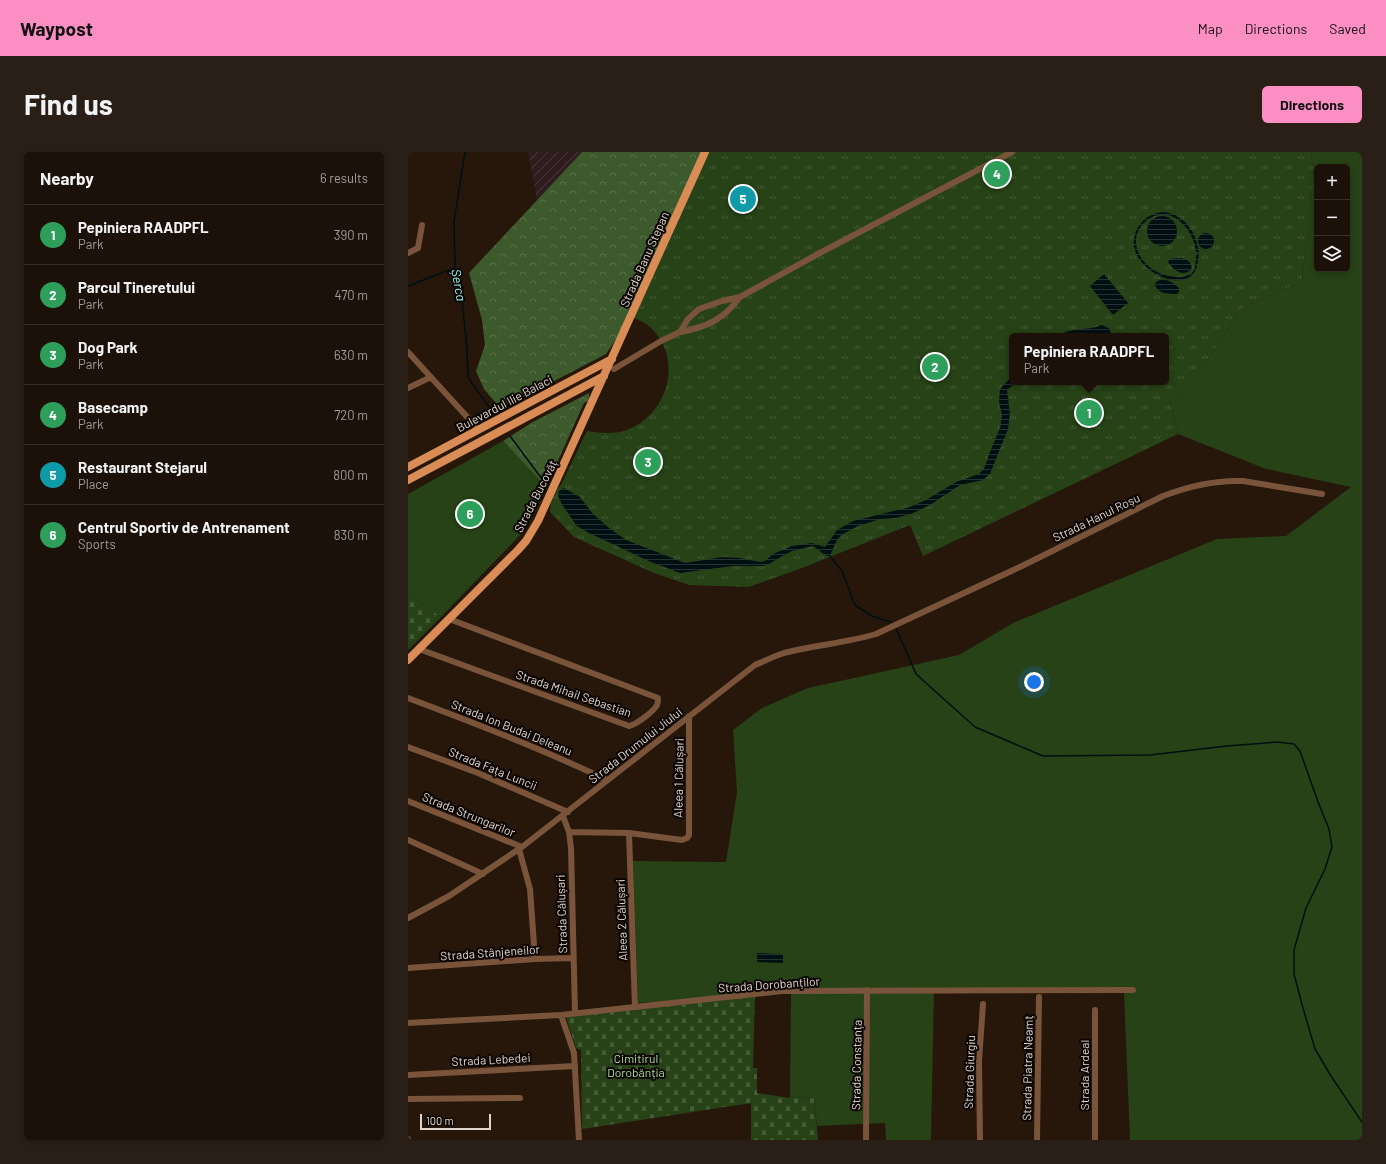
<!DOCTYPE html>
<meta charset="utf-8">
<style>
body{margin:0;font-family:Barlow,sans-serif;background:#291f16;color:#f1f3f6}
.controls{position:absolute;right:12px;top:12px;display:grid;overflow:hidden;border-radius:6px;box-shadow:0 2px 6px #0003}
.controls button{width:36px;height:36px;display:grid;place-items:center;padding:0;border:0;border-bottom:1px solid #3a3129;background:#1c1108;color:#f1f3f6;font:20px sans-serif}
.scale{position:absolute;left:12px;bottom:10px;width:71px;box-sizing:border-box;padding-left:4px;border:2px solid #e0d5cd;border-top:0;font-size:11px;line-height:14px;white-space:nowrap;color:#e0d5cd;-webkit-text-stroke:3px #0a0502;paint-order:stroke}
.you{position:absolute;left:626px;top:530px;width:14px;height:14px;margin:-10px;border:3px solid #fff;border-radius:50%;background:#1a73e8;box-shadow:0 0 0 6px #1a73e833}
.badge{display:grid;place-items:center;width:26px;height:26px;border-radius:50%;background:#fb8fc4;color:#fff;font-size:13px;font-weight:700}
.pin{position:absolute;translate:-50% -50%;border:2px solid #fff;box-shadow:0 1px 4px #0006}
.popup{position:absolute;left:601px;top:181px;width:160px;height:52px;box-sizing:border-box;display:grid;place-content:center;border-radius:6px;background:#1c1108;filter:drop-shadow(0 1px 3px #0005);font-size:13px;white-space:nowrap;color:#a09d9c}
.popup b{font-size:15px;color:#f1f3f6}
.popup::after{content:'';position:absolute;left:50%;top:100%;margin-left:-8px;border:8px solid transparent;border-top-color:#1c1108}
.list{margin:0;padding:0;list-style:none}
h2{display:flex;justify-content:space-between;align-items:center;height:52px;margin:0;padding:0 16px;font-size:17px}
h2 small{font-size:13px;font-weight:400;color:#a09d9c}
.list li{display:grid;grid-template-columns:26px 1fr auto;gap:12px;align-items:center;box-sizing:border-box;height:60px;padding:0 16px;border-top:1px solid #3a3129}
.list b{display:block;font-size:15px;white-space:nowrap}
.list p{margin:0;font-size:13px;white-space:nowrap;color:#a09d9c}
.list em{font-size:13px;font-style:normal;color:#a09d9c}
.icon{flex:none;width:22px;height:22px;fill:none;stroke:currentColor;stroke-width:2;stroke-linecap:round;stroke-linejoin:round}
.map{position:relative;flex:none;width:954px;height:988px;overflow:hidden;border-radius:6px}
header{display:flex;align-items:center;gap:24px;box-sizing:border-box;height:56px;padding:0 20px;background:#fb8fc4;color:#111}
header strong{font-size:19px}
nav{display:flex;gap:22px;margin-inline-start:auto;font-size:14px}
.intro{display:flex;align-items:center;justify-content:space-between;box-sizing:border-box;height:96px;padding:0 24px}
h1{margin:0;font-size:28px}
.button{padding:10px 18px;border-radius:6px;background:#fb8fc4;color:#111;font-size:14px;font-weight:700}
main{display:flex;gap:24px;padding:0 24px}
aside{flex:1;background:#1c1108;border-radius:6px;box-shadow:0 2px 6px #0003}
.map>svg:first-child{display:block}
.industrial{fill:url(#industrial-furrows)}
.green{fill:#274216;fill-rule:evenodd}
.forest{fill:url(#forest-crowns)}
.cemetery{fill:url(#cemetery-stones)}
.park{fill:url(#park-tufts);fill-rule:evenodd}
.water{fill:url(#water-rules)}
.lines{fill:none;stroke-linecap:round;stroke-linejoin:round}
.stream{stroke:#000f11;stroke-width:1.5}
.minor{stroke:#79543a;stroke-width:6}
.major{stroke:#d98c55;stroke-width:8}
.labels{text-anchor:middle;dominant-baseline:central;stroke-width:4;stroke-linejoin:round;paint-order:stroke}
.street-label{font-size:12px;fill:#e0d5cd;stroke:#0a0502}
.park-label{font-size:12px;fill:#aede96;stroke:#0a0502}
.water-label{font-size:13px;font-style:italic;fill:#9bf5fa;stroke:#0a0502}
</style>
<header>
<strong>Waypost</strong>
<nav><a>Map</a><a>Directions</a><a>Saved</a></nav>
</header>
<div class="intro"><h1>Find us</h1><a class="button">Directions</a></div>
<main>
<aside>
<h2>Nearby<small>6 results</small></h2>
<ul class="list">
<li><span class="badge" style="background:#2e9e5b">1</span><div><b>Pepiniera RAADPFL</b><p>Park</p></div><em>390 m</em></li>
<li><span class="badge" style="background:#2e9e5b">2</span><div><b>Parcul Tineretului</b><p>Park</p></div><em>470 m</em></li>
<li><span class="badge" style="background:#2e9e5b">3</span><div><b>Dog Park</b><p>Park</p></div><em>630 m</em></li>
<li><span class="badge" style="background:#2e9e5b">4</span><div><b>Basecamp</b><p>Park</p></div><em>720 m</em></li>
<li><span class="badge" style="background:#0f9aa8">5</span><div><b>Restaurant Stejarul</b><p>Place</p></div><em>800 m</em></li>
<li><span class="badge" style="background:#2e9e5b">6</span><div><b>Centrul Sportiv de Antrenament</b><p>Sports</p></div><em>830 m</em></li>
</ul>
</aside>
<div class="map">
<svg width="954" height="988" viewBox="0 0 954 988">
<defs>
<pattern id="industrial-furrows" width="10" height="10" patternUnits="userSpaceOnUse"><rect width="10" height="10" fill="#2f1c1e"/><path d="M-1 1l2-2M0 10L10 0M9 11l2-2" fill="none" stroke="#4d3c3e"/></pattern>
<pattern id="forest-crowns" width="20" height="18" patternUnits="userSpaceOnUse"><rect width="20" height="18" fill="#3d5a2d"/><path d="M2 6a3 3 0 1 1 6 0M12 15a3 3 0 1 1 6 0" fill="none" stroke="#59714a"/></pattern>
<pattern id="cemetery-stones" width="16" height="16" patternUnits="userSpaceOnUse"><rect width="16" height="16" fill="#274216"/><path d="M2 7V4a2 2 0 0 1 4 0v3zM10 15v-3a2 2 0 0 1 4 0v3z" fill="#465c37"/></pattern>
<pattern id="park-tufts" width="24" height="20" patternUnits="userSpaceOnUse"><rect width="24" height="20" fill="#274216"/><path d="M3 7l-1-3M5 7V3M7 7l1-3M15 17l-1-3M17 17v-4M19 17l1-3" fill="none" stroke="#465c37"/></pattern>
<pattern id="water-rules" width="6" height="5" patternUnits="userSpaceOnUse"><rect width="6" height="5" fill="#000f11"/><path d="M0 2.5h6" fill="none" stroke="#253132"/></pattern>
</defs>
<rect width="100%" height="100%" fill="#26170a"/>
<!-- industrial -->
<path class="industrial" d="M120,0h54l-45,48z"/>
<!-- green -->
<path class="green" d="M903,0h51v988h-232l-6,-147 -190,-4 -3,151h-45l-1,-17 -68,3 -3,-29 -24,1 1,-105 -153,10 -5,-142 93,1 11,-70 -4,-62 29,-22 46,-20 151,-33 54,-32 204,-84 69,-3 65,-49 -85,-18 -88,-35 -8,-33 18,-16 10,-11 44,-66 60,-27 12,-105zM909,15h30v102h-30z
M95,289l43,46 -25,47 -80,83 -33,-23v-100z"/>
<!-- forest -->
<path class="forest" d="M174,0h123l-74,165 -25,37 -105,55 -17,-20 -8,-18 9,-26 -3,-25 -13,-47z
M181,241v7l-5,3 -38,84 -43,-46 28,-18z"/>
<!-- cemetery -->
<path class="cemetery" d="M0,442l33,23 -33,33z
M347,844l-2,72h4v25l33,5 24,-1 4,43h-67v-37l-169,26 -1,-79 -5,-2 -10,-31z"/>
<!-- park -->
<path class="park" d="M297,0h606l3,24 -12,105 -60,27 -44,66 -10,11 -18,16 8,33 -255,122 -13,-31 -108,43 -53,19 -60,-2 -35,-12 -80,-36 -24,-25c1,-13 2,-18 11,-27l26,-54c15,2 28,4 42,-2 39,-16 54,-69 23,-100 -5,-6 -13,-9 -21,-12zM604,184h154v46h-154z"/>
<!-- water -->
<path class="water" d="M756,60c21,3 32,20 35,40h-3c-2,-24 -27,-50 -50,-31 -6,5 -9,11 -10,18 -1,22 20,37 40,38 6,1 13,-1 17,-5 3,-5 3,-13 3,-18l3,-1c-1,6 -1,13 -4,18 -14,26 -76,-7 -58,-42 6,-11 15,-16 27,-17z
M739 79a15 15 0 1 1 30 0a15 15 0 1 1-30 0Z
M790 89a8 8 0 1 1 16 0a8 8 0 1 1-16 0Z
M774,106c6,2 11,5 9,12 -8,7 -18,0 -23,-8l2,-3z
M696,122l24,29 -15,12 -23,-29z
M754,127c7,1 12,4 17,9v4l-2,2c-9,0 -19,0 -22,-9l1,-3z
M694,173l8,4 1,6 -3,1h-50c13,-9 30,-5 44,-11z
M604,224v6h5l-10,8 3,24 -2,15 -18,45 -7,6 -23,5 -30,20 -19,9 -16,4 -15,1 -22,7 -17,9 -5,7 -6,14h-3l-14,-10 -21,5 -10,5 -11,7 -8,3h-31l-52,7 -29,-11 -62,-29 -12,-7 -14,-20 -5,-10 1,-5 5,-3 16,9 12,16 17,15 17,12 59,23 38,-6 16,1 21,4 5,-1 8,-7 19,-8 20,-3 13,4 12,-17 16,-9 57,-14 16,-7 30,-18 23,-8 5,-5 6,-17 10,-24 2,-12 -3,-15 1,-12z
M349,801l26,1v9l-26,-1z"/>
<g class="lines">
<!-- stream -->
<path class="stream" d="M57,0l-11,70 1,45 7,33 5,49 1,28 5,8 19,26
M0,134l46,-18
M102,284l35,47
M422,404l12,15 13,34 17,11 19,6
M488,476l20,46 59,53 68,29 107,-1 77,-9 50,-4 17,2 6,7 18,51 11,27 3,18 -7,22 -19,39 -12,42v24l9,34 12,41 16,27 31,46"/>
<!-- minor -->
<path class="minor" d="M0,101l10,-5 4,-23
M272,180c27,-5 43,-12 60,-35
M0,200l71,78
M206,217l47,-28 19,-9 8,-13 11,-10 23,-8 18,-4 76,-42 196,-103
M0,236l23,-11
M11,497l210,77c7,-1 25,-15 28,-21 1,-2 1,-4 1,-7l-209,-79
M0,546c67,25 134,51 199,82
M0,595l70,26 90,39
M0,649l114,46
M155,664l6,16 2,16 4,164
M161,680l60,1 53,7 5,-2 2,-3v-119
M221,681l6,174
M0,688l75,34
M111,697l11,40 5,70
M0,766l41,-22 73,-49 233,-182c10,-4 19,-9 29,-12 30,-8 62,-10 92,-19l146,-68 141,-70c26,-10 53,-16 80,-15l79,13
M0,816l127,-9 38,-1
M687,858v130
M153,863l13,38 5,87
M0,871l153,-8 221,-24 351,-1
M0,923l167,-9
M0,947l112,-1
M0,987v1
M458,988l1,-150
M572,988l-1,-79 4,-57
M629,988l2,-143"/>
<!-- major -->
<path class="major" d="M0,315l204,-108
M0,328l196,-104
M0,508l110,-110 8,-9 12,-20 167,-369"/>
</g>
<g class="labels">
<!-- street labels -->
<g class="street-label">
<text transform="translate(236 107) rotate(-66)">Strada Banu Stepan</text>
<text transform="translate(96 251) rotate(-28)">Bulevardul Ilie Balaci</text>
<text transform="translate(127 344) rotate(-63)">Strada Bucovăț</text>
<text transform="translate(688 365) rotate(-26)">Strada Hanul Roșu</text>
<text transform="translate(166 541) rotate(19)">Strada Mihail Sebastian</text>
<text transform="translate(104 575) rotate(22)">Strada Ion Budai Deleanu</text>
<text transform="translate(227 593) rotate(-38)">Strada Drumului Jiului</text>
<text transform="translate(85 616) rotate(22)">Strada Fața Luncii</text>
<text transform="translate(270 626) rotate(-89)">Aleea 1 Călușari</text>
<text transform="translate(61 662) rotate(22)">Strada Strungarilor</text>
<text transform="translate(153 762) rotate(-92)">Strada Călușari</text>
<text transform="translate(213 768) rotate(-92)">Aleea 2 Călușari</text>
<text transform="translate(82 800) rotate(-4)">Strada Stânjeneilor</text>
<text transform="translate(361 832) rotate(-4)">Strada Dorobanților</text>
<text transform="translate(83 907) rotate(-3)">Strada Lebedei</text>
<text transform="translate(448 913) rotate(-89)">Strada Constanța</text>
<text transform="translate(619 916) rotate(-89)">Strada Piatra Neamț</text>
<text transform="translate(561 920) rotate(-88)">Strada Giurgiu</text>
<text transform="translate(676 923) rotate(-90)">Strada Ardeal</text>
</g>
<!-- park labels -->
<g class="park-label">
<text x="228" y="906">Cimitirul<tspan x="228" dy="14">Dorobănția</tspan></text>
</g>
<!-- water labels -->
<g class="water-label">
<text transform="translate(51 133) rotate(80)">Șerca</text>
</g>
</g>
</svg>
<div class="controls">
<button>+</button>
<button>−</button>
<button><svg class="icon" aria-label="layers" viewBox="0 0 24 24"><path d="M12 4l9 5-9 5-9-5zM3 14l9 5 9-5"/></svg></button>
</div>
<div class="scale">100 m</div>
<div class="you"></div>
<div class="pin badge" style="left:681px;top:261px;background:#2e9e5b">1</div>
<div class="popup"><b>Pepiniera RAADPFL</b>Park</div>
<div class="pin badge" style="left:527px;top:215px;background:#2e9e5b">2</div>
<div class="pin badge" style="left:240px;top:310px;background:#2e9e5b">3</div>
<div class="pin badge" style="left:589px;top:22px;background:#2e9e5b">4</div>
<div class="pin badge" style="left:335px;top:47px;background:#0f9aa8">5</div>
<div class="pin badge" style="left:62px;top:362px;background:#2e9e5b">6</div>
</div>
</main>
